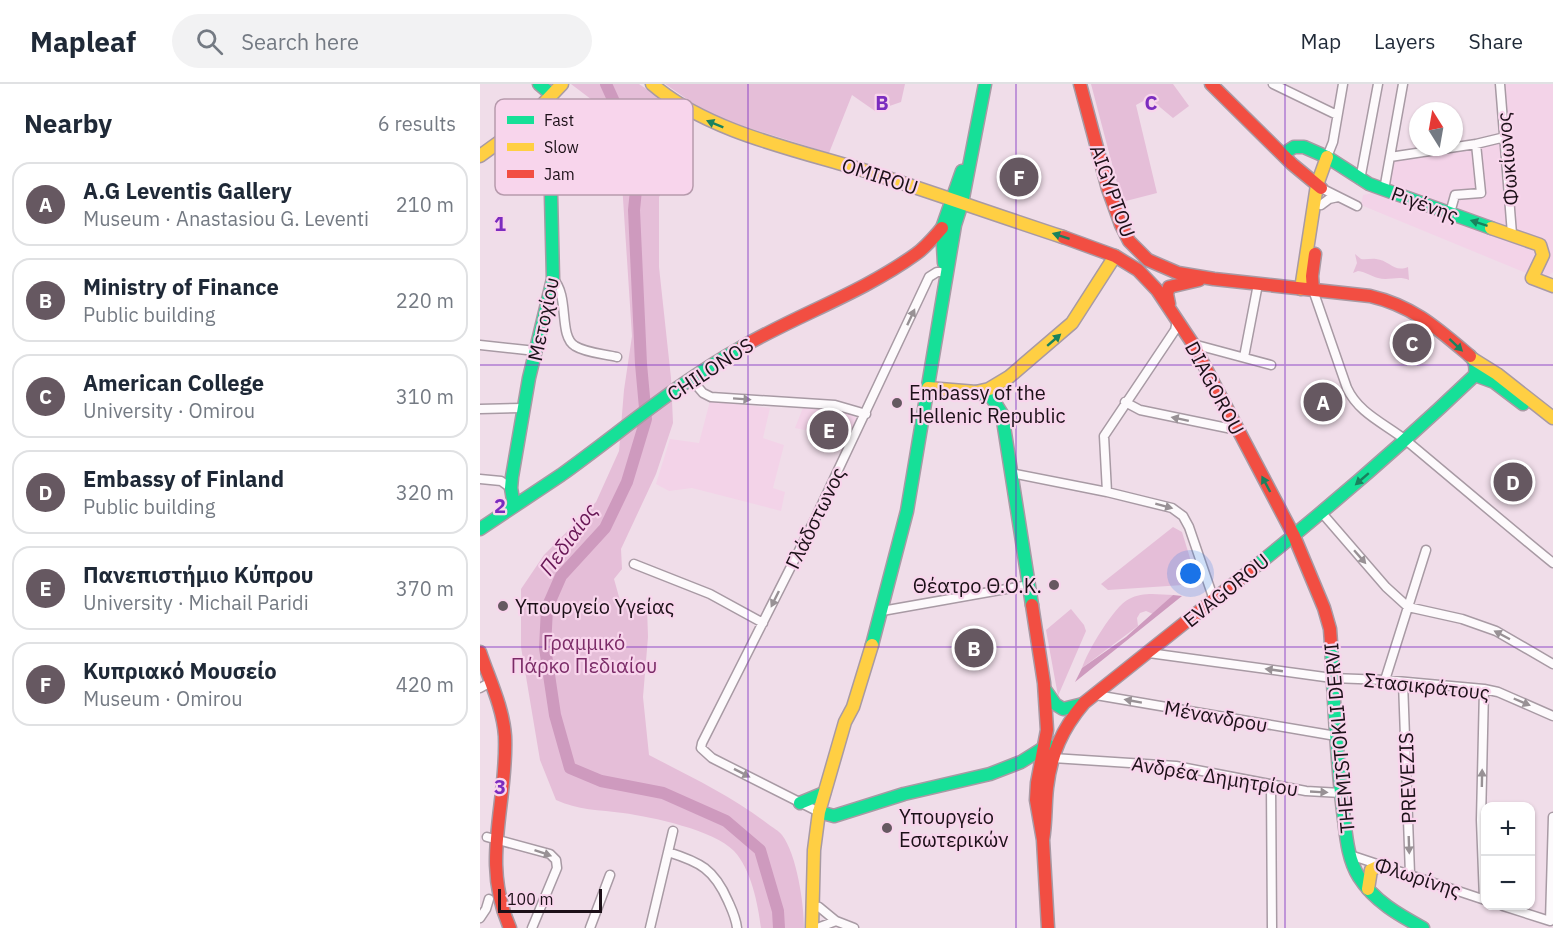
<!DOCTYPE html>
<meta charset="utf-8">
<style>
body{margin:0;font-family:"IBM Plex Sans",sans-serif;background:#f2f2f3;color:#1f2937}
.controls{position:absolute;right:18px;bottom:18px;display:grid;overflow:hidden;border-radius:12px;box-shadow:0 2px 4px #0004}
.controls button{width:54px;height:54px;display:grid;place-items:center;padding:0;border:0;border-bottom:2px solid #e0e1e3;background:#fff;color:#1f2937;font:30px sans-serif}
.compass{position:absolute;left:929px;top:18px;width:54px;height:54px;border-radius:50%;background:#fff;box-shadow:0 2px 4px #0004;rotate:349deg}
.scale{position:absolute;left:18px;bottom:15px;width:104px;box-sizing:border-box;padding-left:6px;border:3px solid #1c1018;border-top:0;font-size:16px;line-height:21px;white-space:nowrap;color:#1c1018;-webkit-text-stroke:4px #f8d5ec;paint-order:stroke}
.you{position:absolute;left:711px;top:490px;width:21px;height:21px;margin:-15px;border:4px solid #fff;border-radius:50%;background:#1a73e8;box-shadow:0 0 0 9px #1a73e833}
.badge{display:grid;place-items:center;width:39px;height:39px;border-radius:50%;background:#665861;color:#fff;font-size:20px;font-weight:700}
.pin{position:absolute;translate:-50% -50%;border:3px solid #fff;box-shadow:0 2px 6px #0006}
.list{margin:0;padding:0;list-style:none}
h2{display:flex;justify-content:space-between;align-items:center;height:78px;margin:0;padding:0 24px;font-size:26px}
h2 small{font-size:20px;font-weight:400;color:#747a83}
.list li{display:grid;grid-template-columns:39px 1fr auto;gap:18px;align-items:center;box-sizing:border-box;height:84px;margin:0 12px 12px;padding:0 12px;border:2px solid #e0e1e3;border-radius:18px}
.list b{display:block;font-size:22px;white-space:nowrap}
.list p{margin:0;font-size:20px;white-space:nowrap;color:#747a83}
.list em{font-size:20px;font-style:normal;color:#747a83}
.icon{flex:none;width:33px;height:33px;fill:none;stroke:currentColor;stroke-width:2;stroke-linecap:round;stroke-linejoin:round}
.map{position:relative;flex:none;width:1073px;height:844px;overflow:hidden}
header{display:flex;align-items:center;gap:36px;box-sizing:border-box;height:84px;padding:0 30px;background:#fff;border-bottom:2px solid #e0e1e3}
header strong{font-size:28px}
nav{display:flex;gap:33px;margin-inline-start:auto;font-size:21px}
.search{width:420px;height:54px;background:#f2f2f3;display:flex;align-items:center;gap:15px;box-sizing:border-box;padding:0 21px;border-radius:33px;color:#747a83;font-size:22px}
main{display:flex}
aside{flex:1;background:#fff}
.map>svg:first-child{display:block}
.built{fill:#f3d3e8}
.green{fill:#e5bed8}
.water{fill:#ce9abe}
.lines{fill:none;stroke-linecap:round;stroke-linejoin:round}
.river{stroke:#ce9abe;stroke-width:12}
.street-casing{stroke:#a89aa4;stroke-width:11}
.fast-casing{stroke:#a89aa4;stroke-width:15}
.slow-casing{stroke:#a89aa4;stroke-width:15}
.jam-casing{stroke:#a89aa4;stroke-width:15}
.street{stroke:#fdfafc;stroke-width:8}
.fast{stroke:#16e098;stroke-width:12}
.slow{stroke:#ffcf43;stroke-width:12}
.jam{stroke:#f24e42;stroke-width:12}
.oneway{fill:#19825e}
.oneway2{fill:#989195}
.grid{fill:none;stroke:#7b2cbf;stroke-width:1.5;stroke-opacity:0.55}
.poi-dot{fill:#665861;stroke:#f8d5ec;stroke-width:2}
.labels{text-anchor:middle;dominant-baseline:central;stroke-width:4.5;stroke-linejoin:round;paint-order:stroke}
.street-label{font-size:20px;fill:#1c1018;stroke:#f8d5ec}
.poi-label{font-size:20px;fill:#1c1018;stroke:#f8d5ec;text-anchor:start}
.park-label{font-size:20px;fill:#7b2b67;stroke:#f8d5ec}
.water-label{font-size:21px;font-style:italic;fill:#671655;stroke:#f8d5ec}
.key{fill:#f8d5ec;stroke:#b69aac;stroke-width:1.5}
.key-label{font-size:16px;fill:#1c1018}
.grid-label{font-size:20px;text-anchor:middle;font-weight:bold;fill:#7b2cbf;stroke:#f8d5ec;stroke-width:4.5;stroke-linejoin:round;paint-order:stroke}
</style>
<header>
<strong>Mapleaf</strong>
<div class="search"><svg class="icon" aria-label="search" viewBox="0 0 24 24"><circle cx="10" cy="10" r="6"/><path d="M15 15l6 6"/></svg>Search here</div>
<nav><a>Map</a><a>Layers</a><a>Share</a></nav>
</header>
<main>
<aside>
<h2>Nearby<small>6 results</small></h2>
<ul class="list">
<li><span class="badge">A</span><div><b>A.G Leventis Gallery</b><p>Museum · Anastasiou G. Leventi</p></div><em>210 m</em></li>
<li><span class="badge">B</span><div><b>Ministry of Finance</b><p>Public building</p></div><em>220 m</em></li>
<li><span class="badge">C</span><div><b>American College</b><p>University · Omirou</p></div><em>310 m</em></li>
<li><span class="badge">D</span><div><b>Embassy of Finland</b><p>Public building</p></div><em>320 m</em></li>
<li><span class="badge">E</span><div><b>Πανεπιστήμιο Κύπρου</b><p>University · Michail Paridi</p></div><em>370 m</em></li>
<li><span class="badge">F</span><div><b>Κυπριακό Μουσείο</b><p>Museum · Omirou</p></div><em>420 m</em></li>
</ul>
</aside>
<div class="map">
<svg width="1073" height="844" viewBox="0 0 1073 844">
<rect width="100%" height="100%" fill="#f0dde9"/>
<!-- built -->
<path class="built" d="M1021,0h52v188l-10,8 -182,-75 2,-10 14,-3 7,1 9,-39 110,-18z
M230,317l60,7 -7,30 21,7 -11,43 12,4 -4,19 -89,-23 -23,3 -13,-7 14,-45 29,4z
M323,324l38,1 17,10 -16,31 -28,-18 -19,-4z"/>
<!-- green -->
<path class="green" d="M91,0h68l49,33 -9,45 -20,35v70l12,111 2,45 -17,51 -35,75 1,20 -8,10 7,25 26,3 1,30 -5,60 6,58c40,21 83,41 119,69 4,3 11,7 14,11 15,20 22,69 22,93h-43c-3,-24 -10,-59 -27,-77 -20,-21 -82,-34 -111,-38 -23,-3 -46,-3 -67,-13l-16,-40 -19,-113v-58l23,-34 52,-53 23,-51 5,-61 8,-54 -11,-168 -17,-59z
M185,0h240l-4,18 -26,9 -23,-16 -23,58 -109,-34 -23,-13z
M611,0h82l16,22 -16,12 -24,-20 -13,7 21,88 -35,9z
M875,170l6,5c5,1 10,-1 15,0 13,1 18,14 32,8l1,13c-10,-5 -20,1 -31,-2 -7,-2 -12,-6 -20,-7l-5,2 4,-10z
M693,443l9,5 16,52 -90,6 -7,-6z
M672,510l21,1 -20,19 -7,-3 -6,2 -3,5 1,8 -56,42c5,-16 32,-62 47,-69 7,-4 16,-5 23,-5z
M591,525l13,16 2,6 -28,65 -12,-66z"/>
<!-- water -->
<path class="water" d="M693,511l9,1 -107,86 7,-14 44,-31z"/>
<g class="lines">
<!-- river -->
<path class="river" d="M126,0l20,44 11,52 -3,30 7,154 5,55 -19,63 -22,46 -44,48 -14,32 -2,40 10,67 15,53 31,13 62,12 63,28 34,29 18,61 1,17"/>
<defs>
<path id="street" d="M793,0l64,31
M1020,0l12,150
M847,73l6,-15 10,-58
M910,73l86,-13 29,-7
M880,96l18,-96
M841,104l36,18
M904,106l19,-106
M841,121l8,-6 9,-2
M970,129l5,-18 26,-2 -5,-49
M73,195c17,17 5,57 22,67 11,7 30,8 42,11
M833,206l34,98c12,26 39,36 61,54 48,40 96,81 145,121
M713,260l78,21
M0,261l56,6
M764,273l14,-73
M211,295l12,14 8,4 124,8 31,9
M645,318l15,8 97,20
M0,325l44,-1
M531,389l96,19 65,16 11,8 6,11 25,73
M0,395l21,2 10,7
M627,408l-3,-56 65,-97 6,-9 2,-9
M842,429l64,74 22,20 54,12 34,12 57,33
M154,480l76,30 53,29
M402,527l147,-26
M669,569l183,25 53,2 99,9 14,3 55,24
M905,596l41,-130
M923,598l7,192
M0,604l9,-5
M1004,605l-3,131 3,79
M616,611l240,41
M573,674l123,8 130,25 35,2
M791,701l1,143
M339,728l-107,-54 -11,-10 1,-5 113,-224 114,-242 8,-5h7
M7,753l63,17 6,6 1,8 -25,60
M188,768c32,10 46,17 60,49 4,9 8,17 9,27
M870,771l135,45
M1023,822l47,15
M339,823l17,14 18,7
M0,834l6,-9 3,-10
M1070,837l3,-104
M340,843l16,-6
M110,844l20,-53
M170,844l23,-97"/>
<path id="fast" d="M59,0l13,11
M803,70l11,-7h10l23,10 42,27 122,44
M464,179l-2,-35 20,-57
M995,291l19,7 29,22
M496,308l16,6 10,16 30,191
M34,422l-3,-18 1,-11 17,-99 24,-99 -2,-84 8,-57 -3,-27 -7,-12
M0,445c27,-18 54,-36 81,-54 60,-43 116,-92 181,-128
M776,482c76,-61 148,-123 219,-191 1,-7 1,-14 -5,-19
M851,559c3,56 5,112 12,168 3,22 4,47 16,66 15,24 40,38 64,51
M392,561l35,-134 48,-286 7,-22 23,-119
M566,607l9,13 8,5 20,-5
M320,719l24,-10
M339,728l15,4 70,-22 86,-20 31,-12 27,-17"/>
<path id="slow" d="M172,0c57,49 146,66 217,88 65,21 130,44 194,65
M0,72l44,-32 38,-40
M1011,144l49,17 3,10 -11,23 21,8
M821,205l16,-104 10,-28
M993,275l24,15 56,44
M448,304l48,4 13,-3 20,-12 63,-54 43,-67
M888,805l3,-19 11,-5
M332,844l2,-78 5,-38 26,-90 8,-15 19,-62"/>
<path id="jam" d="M600,0l28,105 13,36 8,16 19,19 30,13 36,6 156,17c43,10 67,32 100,60
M731,0l81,80 29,24
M583,153l52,19 23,14 19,20 36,54 101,192 30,72 6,21 1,14
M833,206l-1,-14 3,-22
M689,220l-2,-10 2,-7 30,-7
M262,263c57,-33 120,-54 174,-93 10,-7 18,-17 26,-26
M552,521l12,78 3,47 -10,53 -1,17 7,40 5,88
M0,568c9,27 23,55 25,84 3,68 -25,125 5,192
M563,756c3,-17 2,-34 4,-52 4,-34 15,-59 37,-85l172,-137"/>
</defs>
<!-- street casing -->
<use href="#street" class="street-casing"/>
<!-- fast casing -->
<use href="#fast" class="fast-casing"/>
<!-- slow casing -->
<use href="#slow" class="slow-casing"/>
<!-- jam casing -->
<use href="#jam" class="jam-casing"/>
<!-- street -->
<use href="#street" class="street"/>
<!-- fast -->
<use href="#fast" class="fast"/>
<!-- slow -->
<use href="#slow" class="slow"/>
<!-- jam -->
<use href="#jam" class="jam"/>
</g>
<!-- one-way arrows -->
<defs><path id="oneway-solid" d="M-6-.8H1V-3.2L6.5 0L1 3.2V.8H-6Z" transform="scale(1.5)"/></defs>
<g class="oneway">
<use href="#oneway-solid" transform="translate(235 40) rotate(-158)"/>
<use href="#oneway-solid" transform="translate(999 139) rotate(-162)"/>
<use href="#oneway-solid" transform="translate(581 152) rotate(-162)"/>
<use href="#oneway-solid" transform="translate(574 256) rotate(-41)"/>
<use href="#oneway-solid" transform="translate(976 261) rotate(43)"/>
<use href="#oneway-solid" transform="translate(882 395) rotate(139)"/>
<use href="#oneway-solid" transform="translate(786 400) rotate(-118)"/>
</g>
<g class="oneway2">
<use href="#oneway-solid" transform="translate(431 233) rotate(-65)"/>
<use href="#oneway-solid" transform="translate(262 315) rotate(4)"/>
<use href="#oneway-solid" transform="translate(700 335) rotate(-168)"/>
<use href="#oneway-solid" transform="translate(684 422) rotate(15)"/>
<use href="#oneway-solid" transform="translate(880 473) rotate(49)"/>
<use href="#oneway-solid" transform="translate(295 515) rotate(116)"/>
<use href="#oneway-solid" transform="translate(1022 551) rotate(-152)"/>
<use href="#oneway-solid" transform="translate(794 586) rotate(-172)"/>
<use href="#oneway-solid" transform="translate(653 617) rotate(-170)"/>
<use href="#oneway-solid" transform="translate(1042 618) rotate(23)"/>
<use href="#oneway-solid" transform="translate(262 689) rotate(27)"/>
<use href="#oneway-solid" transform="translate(1002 694) rotate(-89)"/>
<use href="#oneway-solid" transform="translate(839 708) rotate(3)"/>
<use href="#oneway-solid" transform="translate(929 761) rotate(88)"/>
<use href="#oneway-solid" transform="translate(63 769) rotate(19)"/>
</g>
<!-- grid -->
<path class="grid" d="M268,0v844M536,0v844M805,0v844M0,281h1073M0,563h1073"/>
<!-- markers -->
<g class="poi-dot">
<circle cx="417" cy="319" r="6"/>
<circle cx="574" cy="501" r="6"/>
<circle cx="23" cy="522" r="6"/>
<circle cx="407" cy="744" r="6"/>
</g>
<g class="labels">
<!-- street labels -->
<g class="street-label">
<text transform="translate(1027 75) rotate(-95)">Φωκίωνος</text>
<text transform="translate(400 92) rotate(18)">OMIROU</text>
<text transform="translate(633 107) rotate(70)">AIGYPTOU</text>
<text transform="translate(945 120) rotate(20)">Ριγένης</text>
<text transform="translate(63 235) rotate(-78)">Μετοχίου</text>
<text transform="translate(230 285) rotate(-33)">CHILONOS</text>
<text transform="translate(735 304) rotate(62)">DIAGOROU</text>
<text transform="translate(335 434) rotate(-64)">Γλάδστωνος</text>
<text transform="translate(746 506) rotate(-39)">EVAGOROU</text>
<text transform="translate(947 602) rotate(6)">Στασικράτους</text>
<text transform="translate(736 632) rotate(10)">Μένανδρου</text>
<text transform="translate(859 654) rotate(-95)">THEMISTOKLI DERVI</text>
<text transform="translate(735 692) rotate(9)">Ανδρέα Δημητρίου</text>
<text transform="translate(927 694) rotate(-92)">PREVEZIS</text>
<text transform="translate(938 793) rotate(18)">Φλωρίνης</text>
</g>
<!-- poi labels -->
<g class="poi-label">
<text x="429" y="308">Embassy of the<tspan x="429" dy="23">Hellenic Republic</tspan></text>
<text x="562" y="501" text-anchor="end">Θέατρο Θ.Ο.Κ.</text>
<text x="35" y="522">Υπουργείο Υγείας</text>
<text x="419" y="732">Υπουργείο<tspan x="419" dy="23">Εσωτερικών</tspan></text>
</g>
<!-- park labels -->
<g class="park-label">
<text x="104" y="558">Γραμμικό<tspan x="104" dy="23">Πάρκο Πεδιαίου</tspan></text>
</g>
<!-- water labels -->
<g class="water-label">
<text transform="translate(88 455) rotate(-54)">Πεδιαίος</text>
</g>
</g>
<!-- legend -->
<rect x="15" y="15" width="198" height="96" rx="9" class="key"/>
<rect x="27" y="32" width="27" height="8" fill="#16e098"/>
<rect x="27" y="59" width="27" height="8" fill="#ffcf43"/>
<rect x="27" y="86" width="27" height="8" fill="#f24e42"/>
<g class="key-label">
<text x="64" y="42">Fast</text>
<text x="64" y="69">Slow</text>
<text x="64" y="96">Jam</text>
</g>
<g class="grid-label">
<text x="402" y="26">B</text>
<text x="671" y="26">C</text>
<text x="20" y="147">1</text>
<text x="20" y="429">2</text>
<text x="20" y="710">3</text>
</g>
</svg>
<div class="controls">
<button>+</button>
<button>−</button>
</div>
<svg class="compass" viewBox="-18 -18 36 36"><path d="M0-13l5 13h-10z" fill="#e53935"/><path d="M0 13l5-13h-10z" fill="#747a83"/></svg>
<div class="scale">100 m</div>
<div class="you"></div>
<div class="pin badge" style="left:843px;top:318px">A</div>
<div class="pin badge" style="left:494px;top:564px">B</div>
<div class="pin badge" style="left:932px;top:259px">C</div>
<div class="pin badge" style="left:1033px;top:398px">D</div>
<div class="pin badge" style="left:349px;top:346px">E</div>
<div class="pin badge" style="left:539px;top:93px">F</div>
</div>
</main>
